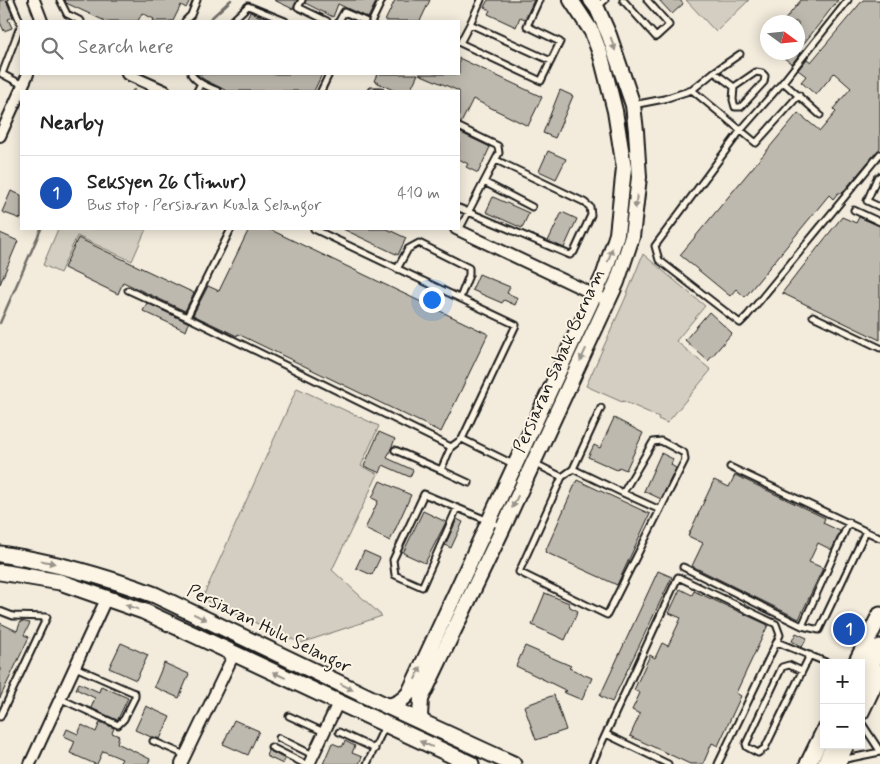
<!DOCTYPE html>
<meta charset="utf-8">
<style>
body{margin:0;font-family:Mynerve,sans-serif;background:#f6f6f6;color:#222}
.controls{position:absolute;right:15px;bottom:15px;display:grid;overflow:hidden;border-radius:0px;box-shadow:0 2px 12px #0003}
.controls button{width:45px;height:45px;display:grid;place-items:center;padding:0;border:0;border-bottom:1px solid #e0e0e0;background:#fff;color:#222;font:25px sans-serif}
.compass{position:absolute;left:760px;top:15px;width:45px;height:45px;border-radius:50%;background:#fff;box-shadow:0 2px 12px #0003;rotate:105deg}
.you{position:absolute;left:431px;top:299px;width:18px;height:18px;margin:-12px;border:4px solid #fff;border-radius:50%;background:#1a73e8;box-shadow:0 0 0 8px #1a73e833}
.badge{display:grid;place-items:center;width:32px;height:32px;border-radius:50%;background:#ea580c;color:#fff;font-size:16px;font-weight:700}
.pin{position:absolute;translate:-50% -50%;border:2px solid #fff;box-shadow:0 1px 5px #0006}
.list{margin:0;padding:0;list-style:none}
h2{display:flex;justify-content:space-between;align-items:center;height:65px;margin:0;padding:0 20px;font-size:21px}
h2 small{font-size:16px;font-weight:400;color:#767676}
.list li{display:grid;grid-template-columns:32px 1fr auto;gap:15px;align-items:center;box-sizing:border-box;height:75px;padding:0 20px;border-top:1px solid #e0e0e0}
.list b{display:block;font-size:19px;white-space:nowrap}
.list p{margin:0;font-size:16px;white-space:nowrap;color:#767676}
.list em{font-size:16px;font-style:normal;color:#767676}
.icon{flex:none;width:28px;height:28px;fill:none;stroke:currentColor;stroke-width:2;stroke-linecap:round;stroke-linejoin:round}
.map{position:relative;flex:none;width:880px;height:764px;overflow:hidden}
.search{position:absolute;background:#fff;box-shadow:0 2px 12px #0003;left:20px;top:20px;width:440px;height:55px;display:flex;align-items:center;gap:12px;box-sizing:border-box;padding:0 18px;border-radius:0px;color:#767676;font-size:19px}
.panel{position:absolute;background:#fff;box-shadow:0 2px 12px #0003;left:20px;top:90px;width:440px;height:140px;border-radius:0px}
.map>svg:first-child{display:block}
.green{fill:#d3cec1;stroke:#78756e}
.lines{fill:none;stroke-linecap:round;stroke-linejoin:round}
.stream{stroke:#716e68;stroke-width:2.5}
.building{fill:#beb9ae;stroke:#1c1c1c}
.lane-casing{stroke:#1c1c1c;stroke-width:9}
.street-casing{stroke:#1c1c1c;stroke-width:14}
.secondary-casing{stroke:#1c1c1c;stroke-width:18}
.primary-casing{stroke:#1c1c1c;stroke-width:19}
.lane{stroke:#fcf5e5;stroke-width:5}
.street{stroke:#fcf5e5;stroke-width:10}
.secondary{stroke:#fcf5e5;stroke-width:14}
.primary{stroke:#fcf5e5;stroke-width:15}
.oneway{fill:#97938b}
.labels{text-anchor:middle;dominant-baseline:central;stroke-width:4;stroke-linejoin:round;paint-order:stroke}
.street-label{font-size:18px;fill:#1c1c1c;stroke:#fcf5e5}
</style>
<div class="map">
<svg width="880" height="764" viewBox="0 0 880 764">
<rect width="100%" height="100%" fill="#f3ecdd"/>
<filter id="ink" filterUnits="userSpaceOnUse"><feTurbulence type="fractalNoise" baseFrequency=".02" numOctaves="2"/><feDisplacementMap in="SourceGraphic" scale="10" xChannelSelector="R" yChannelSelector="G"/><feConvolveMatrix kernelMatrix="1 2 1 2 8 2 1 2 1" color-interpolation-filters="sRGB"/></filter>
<g filter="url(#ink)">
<!-- green -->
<path class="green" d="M686,0h63l-33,32z
M58,229h88l-14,32 -55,-25 -17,37 -17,-8z
M643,254l62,52 -29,35 35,29 -44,53 -9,-4 1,-2 -36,-16 -1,1 -36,-16 39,-87z
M297,388l82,38 -18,40 17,8 -46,96 50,46 -81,27 -99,-44z"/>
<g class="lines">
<!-- stream -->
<path class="stream" d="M208,21l23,-21
M133,91l1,-1
M0,323l41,-94"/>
</g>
<!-- building -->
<path class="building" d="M0,0h6l7,17 -5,2 4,9 -8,3 -4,-9z
M65,0h125l-4,8 -5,-3 -8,16h-20l1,-2 -12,-6 -4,8h-33l-39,-18z
M274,0h23l-4,9z
M306,0h71l-9,18 -30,-14 -5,13 -28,-14z
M395,0h35l-10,21h-35z
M488,0h46l-9,19 -5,-2 -4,10 -28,-13 2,-4 -6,-3z
M659,0h21l3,4 -11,10z
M801,0h37l-40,51v-29h-15z
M863,0h17v148l-38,45h-4l-5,6 -4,-4 -84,102 -9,-8 -6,7 -50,-41 118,-142 22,18 16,-19 -3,-3 18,-21 -17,-15 -18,22 -15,-13 5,-6 -8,-6 9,-11 4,3z
M250,12l19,9h-24z
M776,52h24v1l-8,11z
M459,58l83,39 -14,29 -55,-27 -12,24h-2v-32l-40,-17h40z
M196,74h126l-8,17h-87l-22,-11z
M377,74h41l-8,17h-15l-21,-10z
M560,90l13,6 -18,42 -12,-5z
M459,132l31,15 -12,26 -12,-6 2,-3 -9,-5z
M548,151l18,8 -10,20 -17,-8z
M11,191l10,4v24l-19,-7z
M493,197l36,16 -7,15 -36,-16z
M562,212l15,7 -13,29 -16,-7z
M842,217l14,6 3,-6 21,9v114l-98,-47z
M249,229h20l219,105 -47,98 -203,-98 -1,2 -44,-21 15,-29 11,5z
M343,229h44l19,9 -8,17z
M0,233l18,8 -18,43z
M78,238l116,55 -9,18 -62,-29 -5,12 -54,-26z
M479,274l31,13 -3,6 11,5 -3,7 -11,-5 -2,3 -30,-13z
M147,303l42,20 -3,8 -43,-20z
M709,312l23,21 -24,28 -23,-21z
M614,418l29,15 -17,37 -7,-3 -2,3 -29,-13 6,-12 6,3z
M379,432l16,7 -8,19 26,12 -3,7 -27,-12 -3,8 -16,-7z
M661,453l12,6 -2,6 5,3 -15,31 -17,-8z
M735,475l90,43 -2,5 17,8 -8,19 -14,-7 -9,19 14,6 -24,51 -107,-53 11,-23 -15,-7 26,-56 15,7z
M577,480l73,34 -33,71 -72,-33z
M380,481l31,14 -21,46 -25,-12 13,-28 -6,-3z
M423,511l23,11 -21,41 -22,-10z
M457,519l6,3 -12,26 -6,-3z
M364,551l16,7 -8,17 -16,-7z
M658,571l14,6 -60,125 -12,-6z
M680,589l12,6 2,-4 74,34 -32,68 5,3 -23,50 -6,-3 -9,21h-13l-60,-28 10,-22 -8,-4 8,-17 -6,-3 16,-35 5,3 7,-15 6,3 13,-28 -12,-5z
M545,593l24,10 1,4 8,4 -13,29 -33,-15z
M21,621l9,2 -6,12 5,2 -29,61v-75l17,8z
M796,633l11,5 -5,9 -10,-6z
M121,643l27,12 -12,25 -27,-12z
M525,646l46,20 -2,2 23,10 -10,22 -19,-8 4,-1 -51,-25z
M164,663l25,11 -10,24 -25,-11z
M79,683l20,9 2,-6 27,12 -10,21 -1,1 -26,-12 4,-10 -19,-9z
M554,695l12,35 -30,10 -12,-34z
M146,706l24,11 -10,22 -6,-2h-3l-16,-7z
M234,720l25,11 -11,24 -25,-11z
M100,722l14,6 -2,5 7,3 -2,7 33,16 -2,5h-29l3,-5 -19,-8 -6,13h-2l-25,-11 5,-12 -11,-5 3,-7 11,5 4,-9 14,7z
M345,741l10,5 -3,7 10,4 -3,7h-36l9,-21 10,4z
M268,750l17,9 -2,5 -17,-8z"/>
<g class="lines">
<defs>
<path id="lane" d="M11,0l10,24 -19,50 21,11
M60,0l7,14 14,7
M302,0l-4,7 29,14
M481,0l-11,24 81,37
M623,0l33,37 13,-12 -22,-25
M848,0l-65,82 -42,48 -86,116 4,14 81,63 7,-7 133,-162
M597,7l8,-7
M185,21l6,-6 6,-15
M232,21l16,-15 37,15
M339,21l5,-9 21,9
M372,21l10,-21
M470,24l-10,19 81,38 19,-39 -33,-16 12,-26
M714,72l20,15
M756,72l6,1 3,3 -1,6 -23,25h-6l-2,-7 1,-13z
M191,74c6,9 17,13 27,17
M783,82l37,33
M692,90l22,-18 26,-18
M197,91l4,-8
M321,91l8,-17
M371,91h9
M633,105l31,-6 28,-9 64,53 43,-48
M459,127l39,19 1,7 -40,77
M880,176l-3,2 -10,23 13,6
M484,182l48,25
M459,208l111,47 4,-3 17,-37 -1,-8 -6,-5 -88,-42
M854,210l26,12
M314,229l202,96 -54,114 51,25
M397,269l11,-20 11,-6 50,25v7l-9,23
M128,290l59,27 264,130 11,-8
M813,316l67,32
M187,317l44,-88
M451,447l-10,23 28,13
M395,450l46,20
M534,463l28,14 -43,95 88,43 78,-155 -1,-7 -23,-12 -8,1 -30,51 -50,-24 -11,8
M730,467l150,71
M573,469l28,-61
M623,493l37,17
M457,508l-35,79 -27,-12 -2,-15 31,-66c26,11 53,22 79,33
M683,567l119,59 47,-104
M0,611l13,5 34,1 -47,100
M802,626l17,4 47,-99
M777,642l51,21
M802,671l-13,-6 -7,2 -36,77 1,3 11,6 7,-5 45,-93
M61,699l57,26 6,-6 11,-22v-4l-3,-1 -57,-25
M289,716l35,16
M861,722l19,29
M339,732l36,17
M606,734l62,30
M279,738l34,17
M153,741l32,14
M271,747l34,17
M841,760l39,-8
M367,764l18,-38
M592,764l86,-187 98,47 4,11 -62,129"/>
<path id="street" d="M34,0l8,21
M127,74l38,17
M0,136l28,-62
M456,229l152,72
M30,764l77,-167
M181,764l53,-110
M309,764l29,-61"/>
<path id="secondary" d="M387,706c10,-2 15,-5 22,-13l195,-419 13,-40 7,-66 -9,-57 -14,-55 -9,-24 -21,-32
M423,723l-3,-7 1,-17 82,-171 114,-246 15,-45 7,-60 -3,-46 -3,-26 -24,-70 -12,-27 -6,-8"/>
<path id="primary" d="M0,554c53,8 104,22 155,41l232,111 126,58
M0,572l60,10 83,29 328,153
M856,663l24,-48
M861,687l19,-40
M861,712l19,-40
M808,764l16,-33
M825,764l9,-19
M837,764l9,-19"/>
</defs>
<!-- lane casing -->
<use href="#lane" class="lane-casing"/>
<!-- street casing -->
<use href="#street" class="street-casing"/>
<!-- secondary casing -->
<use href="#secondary" class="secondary-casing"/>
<!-- primary casing -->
<use href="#primary" class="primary-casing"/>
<!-- lane -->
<use href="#lane" class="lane"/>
<!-- street -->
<use href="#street" class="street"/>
<!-- secondary -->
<use href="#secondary" class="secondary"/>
<!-- primary -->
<use href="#primary" class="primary"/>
</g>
<!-- one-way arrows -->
<defs><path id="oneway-solid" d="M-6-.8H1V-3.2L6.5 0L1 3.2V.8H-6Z" transform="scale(1.25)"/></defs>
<g class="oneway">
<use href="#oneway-solid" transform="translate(613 44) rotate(71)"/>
<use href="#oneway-solid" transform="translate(636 202) rotate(97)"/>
<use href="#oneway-solid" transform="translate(610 255) rotate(-72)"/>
<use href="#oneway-solid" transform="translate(583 355) rotate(115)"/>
<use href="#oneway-solid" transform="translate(515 502) rotate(115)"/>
<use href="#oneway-solid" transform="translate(48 562) rotate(12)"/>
<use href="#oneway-solid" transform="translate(132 607) rotate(-159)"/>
<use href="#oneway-solid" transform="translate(200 617) rotate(26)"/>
<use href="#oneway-solid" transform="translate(418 673) rotate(-65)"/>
<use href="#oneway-solid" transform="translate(279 675) rotate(-155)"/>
<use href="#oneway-solid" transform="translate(347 687) rotate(26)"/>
<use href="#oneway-solid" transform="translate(426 744) rotate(-156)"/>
</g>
</g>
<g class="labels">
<!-- street labels -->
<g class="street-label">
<text transform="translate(559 361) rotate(-66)">Persiaran Sabak Bernam</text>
<text transform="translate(269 629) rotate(26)">Persiaran Hulu Selangor</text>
</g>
</g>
</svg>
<div class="controls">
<button>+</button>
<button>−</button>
</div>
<svg class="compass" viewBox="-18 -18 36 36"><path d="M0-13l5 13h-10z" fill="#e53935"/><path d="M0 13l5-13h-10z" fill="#767676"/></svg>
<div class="you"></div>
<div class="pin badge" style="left:849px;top:629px;background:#1a4fb4">1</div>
<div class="search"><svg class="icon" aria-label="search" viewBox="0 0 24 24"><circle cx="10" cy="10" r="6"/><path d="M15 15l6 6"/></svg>Search here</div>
<section class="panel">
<h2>Nearby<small></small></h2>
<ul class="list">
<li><span class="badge" style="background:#1a4fb4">1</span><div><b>Seksyen 26 (Timur)</b><p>Bus stop · Persiaran Kuala Selangor</p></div><em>410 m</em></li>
</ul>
</section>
</div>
